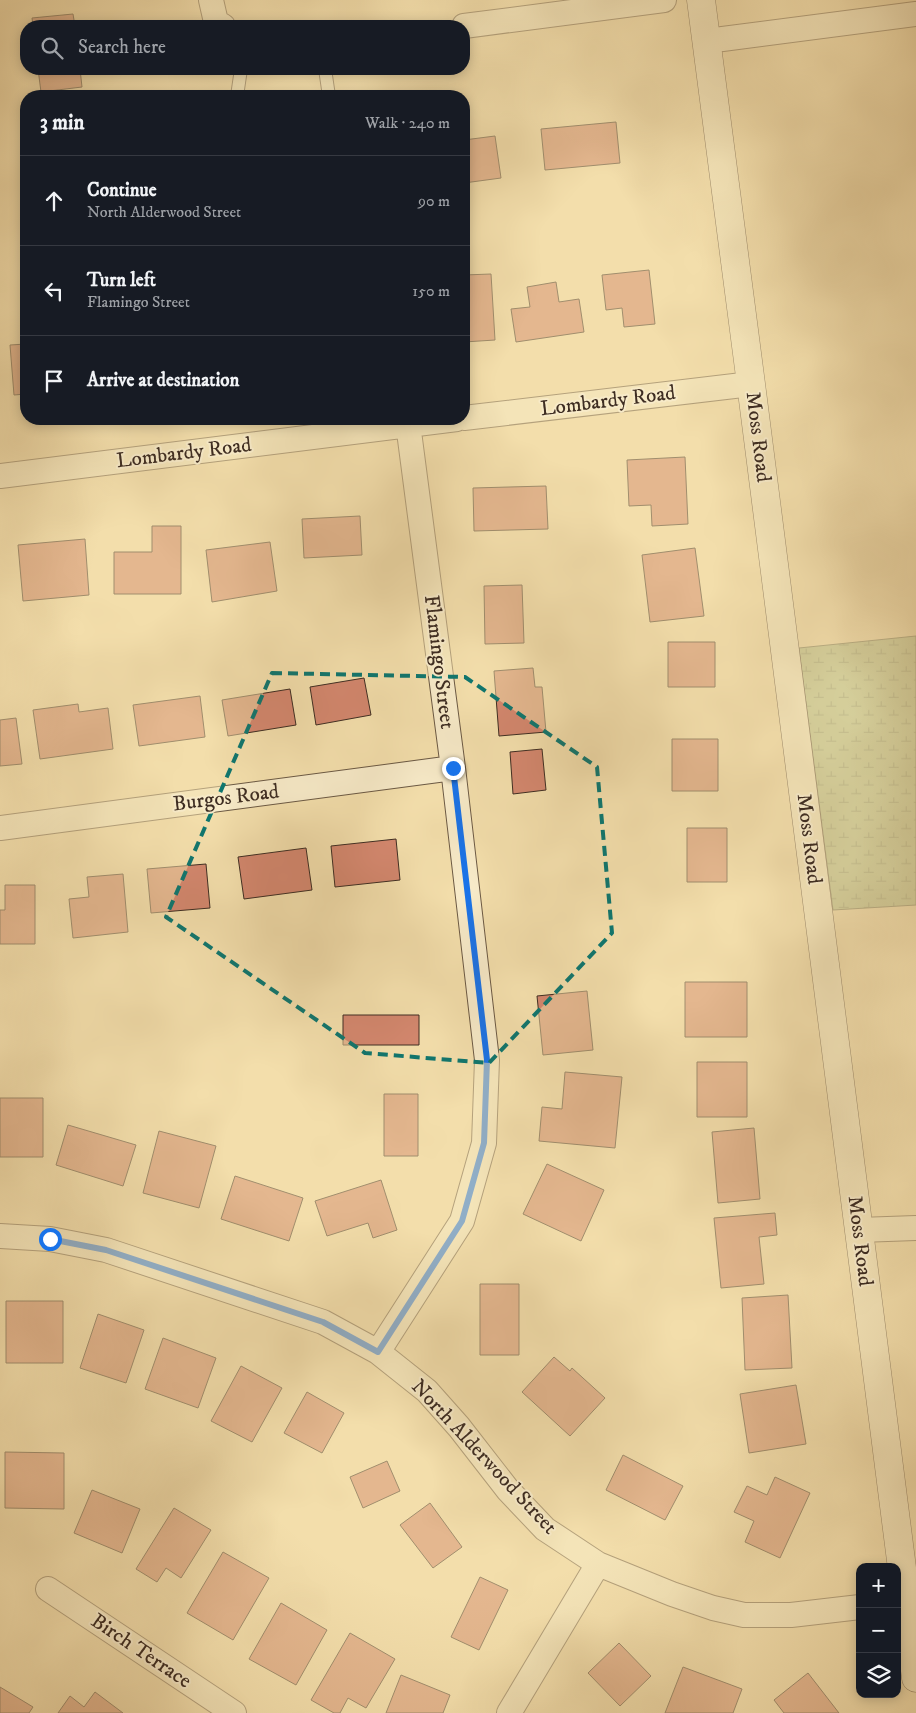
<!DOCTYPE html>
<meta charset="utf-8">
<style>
body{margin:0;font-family:"IM FELL DW Pica",serif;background:#20242c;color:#f1f3f6}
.controls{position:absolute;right:15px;bottom:15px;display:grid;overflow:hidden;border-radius:10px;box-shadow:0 2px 12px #0003}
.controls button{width:45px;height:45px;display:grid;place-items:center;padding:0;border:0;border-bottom:1px solid #363941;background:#171b24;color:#f1f3f6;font:25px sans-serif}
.stop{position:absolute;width:15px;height:15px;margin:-11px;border:4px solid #1a73e8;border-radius:50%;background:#fff}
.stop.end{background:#1a73e8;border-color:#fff;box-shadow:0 1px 5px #0008}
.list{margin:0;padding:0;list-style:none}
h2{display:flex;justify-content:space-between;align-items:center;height:65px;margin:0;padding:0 20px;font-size:21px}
h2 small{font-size:16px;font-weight:400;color:#9ea1a6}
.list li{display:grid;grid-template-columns:32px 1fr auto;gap:15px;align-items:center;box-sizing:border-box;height:90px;padding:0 20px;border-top:1px solid #363941}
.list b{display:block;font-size:19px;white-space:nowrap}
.list p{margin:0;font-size:16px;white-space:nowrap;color:#9ea1a6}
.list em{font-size:16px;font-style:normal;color:#9ea1a6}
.icon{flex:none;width:28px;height:28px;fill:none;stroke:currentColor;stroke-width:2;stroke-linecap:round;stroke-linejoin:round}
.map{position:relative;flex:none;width:916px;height:1713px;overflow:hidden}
.search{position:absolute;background:#171b24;box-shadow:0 2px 12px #0003;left:20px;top:20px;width:450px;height:55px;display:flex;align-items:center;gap:12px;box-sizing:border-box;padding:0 18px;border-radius:20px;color:#9ea1a6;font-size:19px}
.panel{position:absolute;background:#171b24;box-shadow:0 2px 12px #0003;left:20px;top:90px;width:450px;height:335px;border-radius:20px}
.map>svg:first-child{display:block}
.wetland{fill:url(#wetland-marsh);stroke:#7a7858}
.building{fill:#d3876e;stroke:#3e2d22}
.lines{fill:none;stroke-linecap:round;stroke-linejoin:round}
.lane-casing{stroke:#6b5944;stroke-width:14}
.street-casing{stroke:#6b5944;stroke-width:26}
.secondary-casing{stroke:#3e2d22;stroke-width:29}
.lane{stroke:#f7eac8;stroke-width:12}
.street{stroke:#f7eac8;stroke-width:24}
.secondary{stroke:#f7eac8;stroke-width:28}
.route{stroke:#1a73e8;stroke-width:6}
.marked{fill:none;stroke:#0f766e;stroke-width:4;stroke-dasharray:10 6;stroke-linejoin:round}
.labels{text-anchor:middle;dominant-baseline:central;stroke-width:4;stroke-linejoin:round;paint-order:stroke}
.street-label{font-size:21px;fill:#3e2d22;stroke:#f7eac8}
</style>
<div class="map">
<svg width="916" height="1713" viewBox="0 0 916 1713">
<defs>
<pattern id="wetland-marsh" width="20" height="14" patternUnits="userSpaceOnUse" patternTransform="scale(1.25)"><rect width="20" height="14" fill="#b5c28d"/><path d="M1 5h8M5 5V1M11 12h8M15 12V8" fill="none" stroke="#959e73"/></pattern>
</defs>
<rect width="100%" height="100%" fill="#f3deab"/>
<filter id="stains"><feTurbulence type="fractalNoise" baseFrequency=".004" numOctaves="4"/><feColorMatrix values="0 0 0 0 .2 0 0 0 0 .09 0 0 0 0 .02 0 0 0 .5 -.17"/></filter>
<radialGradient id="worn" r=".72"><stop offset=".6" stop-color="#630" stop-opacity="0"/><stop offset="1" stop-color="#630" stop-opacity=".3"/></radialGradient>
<!-- wetland -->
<path class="wetland" d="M916,636v269l-83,5 -34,-262z"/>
<!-- building -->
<path class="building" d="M73,14l2,12h-42l-1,-8z
M38,69h42l2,18 -41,5z
M616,122l4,41 -75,7 -4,-41z
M495,136l6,42 -37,5v-43z
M649,270l6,54 -31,3 -2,-19 -16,2 -4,-35z
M491,274l4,66 -31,2v-67z
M556,282l3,20 20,-3 5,33 -68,10 -5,-33 19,-2 -3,-20z
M26,344v50l-12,1 -4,-50z
M685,457l3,67 -36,2 -1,-21 -22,1 -2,-46z
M546,486l2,43 -74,2 -1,-43z
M360,516l2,39 -58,3 -2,-39z
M152,526h29v68h-67v-42h38z
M85,539l4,56 -66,6 -5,-56z
M270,542l7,49 -65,11 -6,-52z
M695,548l9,68 -54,6 -8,-67z
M522,585l2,58 -39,1 -1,-58z
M668,642h47v45h-47z
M533,668l2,19h7l4,45 -47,4 -5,-65z
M364,678l7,37 -55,10 -6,-38z
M290,689l6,36 -68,11 -6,-36z
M200,696l5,41 -66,9 -6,-41z
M78,704l1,8 29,-4 5,41 -73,10 -7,-49z
M16,718l6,46 -22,2v-46z
M672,739h46v52h-46z
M542,749l4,41 -33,4 -3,-42z
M687,828h40v54h-40z
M396,839l4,41 -65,7 -4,-41z
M306,848l6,42 -68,9 -6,-42z
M206,864l4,44 -59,5 -4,-44z
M123,874l5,58 -55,6 -4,-39 20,-2 -2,-20z
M5,885h30v59h-35v-34h5z
M685,982h62v55h-62z
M587,991l6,59 -50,5 -6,-59z
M343,1015h76v30h-76z
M697,1062h50v55h-50z
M565,1072l57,5 -7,71 -76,-7 3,-34 20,2z
M384,1094h34v62h-34z
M0,1098h43v59h-43z
M68,1125l68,20 -13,41 -67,-21z
M754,1128l6,71 -42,4 -6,-71z
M159,1131l57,15 -17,62 -56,-15z
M547,1164l57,26 -23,51 -58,-27z
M235,1176l68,22 -14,43 -68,-22z
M381,1180l16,50 -24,8 -5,-15 -41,13 -12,-35z
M775,1213l2,22 -18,2 5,47 -43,4 -7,-70z
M480,1284h39v71h-39z
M788,1295l4,73 -47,2 -3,-72z
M6,1301h57v62h-57z
M98,1314l46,16 -18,53 -46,-15z
M163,1338l53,20 -18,50 -53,-19z
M554,1357l16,14 2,-3 33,30 -35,38 -48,-44z
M241,1366l41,22 -30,54 -41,-21z
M796,1385l10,59 -57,9 -9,-59z
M307,1392l37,21 -22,40 -38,-20z
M5,1452l59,1v56l-59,-1z
M623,1455l60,31 -18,34 -59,-30z
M387,1461l13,30 -37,17 -13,-31z
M775,1477l35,16 -30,65 -35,-16 9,-21 -20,-9 13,-26 20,9z
M92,1490l48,19 -18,44 -48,-20z
M430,1503l32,44 -29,21 -33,-43z
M174,1508l37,22 -30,48 -15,-10 -9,14 -21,-13z
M223,1552l46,26 -36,62 -46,-27z
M480,1577l28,13 -29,60 -28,-13z
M281,1603l46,27 -31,55 -47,-26z
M350,1633l45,26 -29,49 -18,-10 -8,15h-6l-23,-13z
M619,1643l32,33 -31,30 -32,-33z
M683,1667l59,22 -9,24h-68z
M808,1673l31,40h-55l-10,-13z
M401,1675l49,20 -7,18h-57z
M0,1687l33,20 -4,6h-29z
M95,1692l28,21h-65l12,-17 14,11z"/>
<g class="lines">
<defs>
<path id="lane" d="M325,69l4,27
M237,96l4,-27"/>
<path id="street" d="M211,0l5,22 7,4
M464,26l200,-26
M707,41l209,-27
M464,418l287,-34
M0,476l457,-57
M0,828l453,-60
M859,1230l57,-2
M0,1236l50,3 56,11 217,72 55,30 49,39 32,36 49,63 37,39 53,35 74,30 41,14 31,7h47l69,-8
M378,1352l84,-131 22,-78 3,-83 -34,-292 -45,-344
M48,1589l186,124
M509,1713l89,-149"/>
<path id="secondary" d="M701,0l50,384 165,1294"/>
</defs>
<!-- lane casing -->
<use href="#lane" class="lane-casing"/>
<!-- street casing -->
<use href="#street" class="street-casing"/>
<!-- secondary casing -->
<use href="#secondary" class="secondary-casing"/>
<!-- lane -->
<use href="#lane" class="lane"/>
<!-- street -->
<use href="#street" class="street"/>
<!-- secondary -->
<use href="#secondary" class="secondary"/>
</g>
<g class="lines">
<!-- route -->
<path class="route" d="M50,1239l56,11 217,72 55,30 84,-131 22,-78 3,-83 -34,-292"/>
</g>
<!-- marked area -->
<path d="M0 0H916V1713H0ZM272,673l193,4 132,90 15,166 -123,130 -124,-10 -199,-136z" fill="#f3deab" fill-opacity=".55" fill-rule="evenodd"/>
<path class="marked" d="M272,673l193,4 132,90 15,166 -123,130 -124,-10 -199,-136z"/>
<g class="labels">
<!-- street labels -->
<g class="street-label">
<text transform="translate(608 401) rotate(-7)">Lombardy Road</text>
<text transform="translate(758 437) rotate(83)">Moss Road</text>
<text transform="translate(184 453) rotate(-7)">Lombardy Road</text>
<text transform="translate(439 662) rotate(83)">Flamingo Street</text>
<text transform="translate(226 798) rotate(-7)">Burgos Road</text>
<text transform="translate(809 839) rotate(83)">Moss Road</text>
<text transform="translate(860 1241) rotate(83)">Moss Road</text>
<text transform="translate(484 1457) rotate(47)">North Alderwood Street</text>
<text transform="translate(141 1651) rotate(34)">Birch Terrace</text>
</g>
</g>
<rect width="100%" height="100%" filter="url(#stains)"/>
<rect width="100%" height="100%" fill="url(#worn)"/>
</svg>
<div class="controls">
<button>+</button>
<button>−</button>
<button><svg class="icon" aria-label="layers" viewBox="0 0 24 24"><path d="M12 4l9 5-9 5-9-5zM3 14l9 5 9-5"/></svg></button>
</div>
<div class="stop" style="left:50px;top:1239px"></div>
<div class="stop end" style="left:453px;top:768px"></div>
<div class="search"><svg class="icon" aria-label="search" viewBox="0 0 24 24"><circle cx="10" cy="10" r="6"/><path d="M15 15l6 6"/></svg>Search here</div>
<section class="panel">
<h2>3 min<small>Walk · 240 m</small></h2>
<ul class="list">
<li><svg class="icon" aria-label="ahead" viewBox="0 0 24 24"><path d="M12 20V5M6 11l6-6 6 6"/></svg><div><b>Continue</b><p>North Alderwood Street</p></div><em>90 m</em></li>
<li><svg class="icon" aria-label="left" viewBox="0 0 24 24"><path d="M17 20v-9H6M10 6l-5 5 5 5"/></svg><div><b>Turn left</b><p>Flamingo Street</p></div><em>150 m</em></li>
<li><svg class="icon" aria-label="arrive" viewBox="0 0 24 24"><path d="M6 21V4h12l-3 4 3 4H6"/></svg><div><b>Arrive at destination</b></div></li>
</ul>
</section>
</div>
